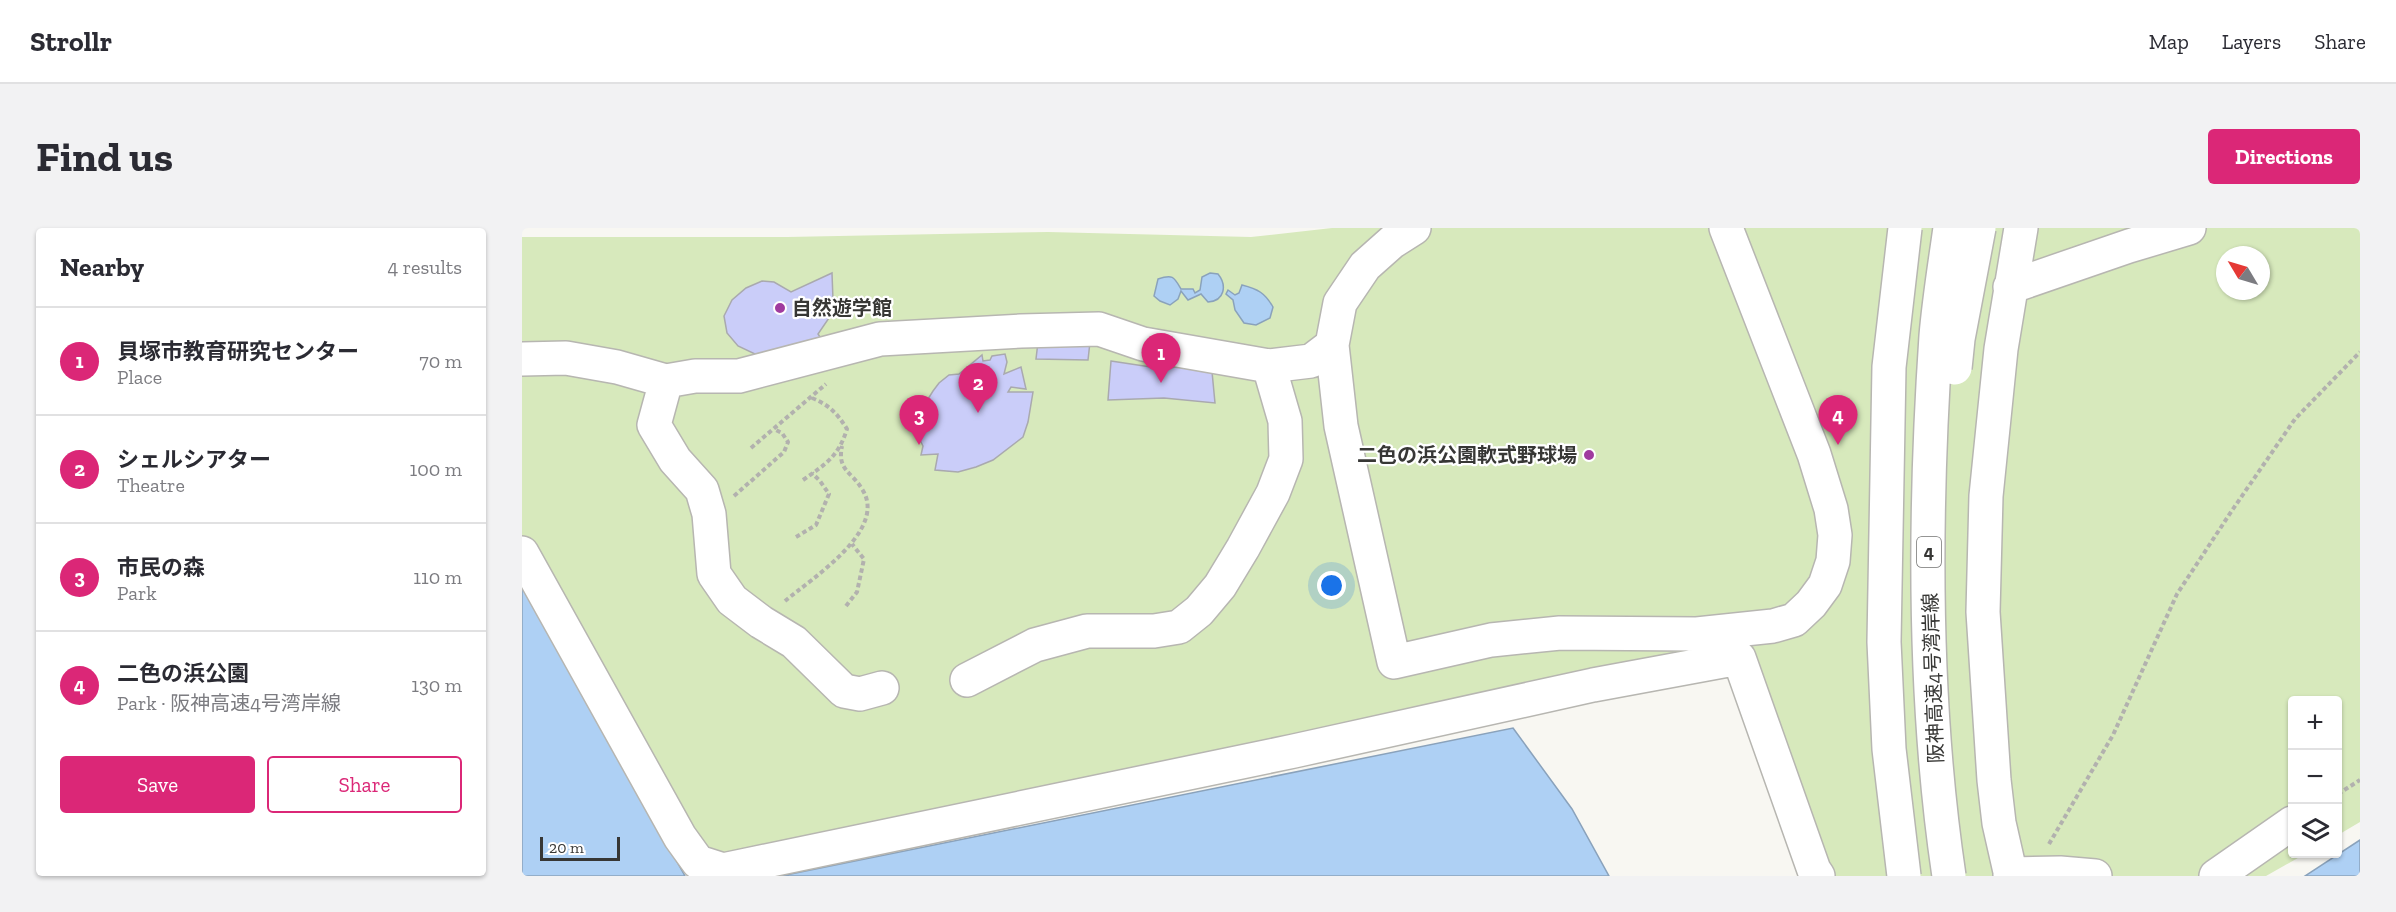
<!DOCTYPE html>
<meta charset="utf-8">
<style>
body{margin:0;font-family:"Zilla Slab","Noto Sans JP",serif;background:#f2f2f3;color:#2b2b33}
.controls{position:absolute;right:18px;bottom:18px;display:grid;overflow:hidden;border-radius:6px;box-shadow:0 2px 4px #0004}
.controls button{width:54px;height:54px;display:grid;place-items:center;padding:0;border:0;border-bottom:2px solid #e1e1e2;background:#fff;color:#2b2b33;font:30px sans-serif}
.compass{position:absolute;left:1694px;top:18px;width:54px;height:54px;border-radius:50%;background:#fff;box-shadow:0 2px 4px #0004;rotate:308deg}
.scale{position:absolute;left:18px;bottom:15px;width:80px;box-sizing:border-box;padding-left:6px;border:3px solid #373735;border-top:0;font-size:16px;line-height:21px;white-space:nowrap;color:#373735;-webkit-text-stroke:4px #fff;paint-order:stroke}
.you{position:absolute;left:810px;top:358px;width:21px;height:21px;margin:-15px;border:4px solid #fff;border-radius:50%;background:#1a73e8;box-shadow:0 0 0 9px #1a73e833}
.badge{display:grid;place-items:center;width:39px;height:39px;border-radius:50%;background:#db2777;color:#fff;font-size:20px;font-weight:700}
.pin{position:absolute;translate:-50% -50px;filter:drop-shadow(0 2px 3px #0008)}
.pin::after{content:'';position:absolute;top:32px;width:21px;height:18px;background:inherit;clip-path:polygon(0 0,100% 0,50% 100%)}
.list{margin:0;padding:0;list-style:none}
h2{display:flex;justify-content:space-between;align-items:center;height:78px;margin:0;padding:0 24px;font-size:26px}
h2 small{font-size:20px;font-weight:400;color:#7c7c81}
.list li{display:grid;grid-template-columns:39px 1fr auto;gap:18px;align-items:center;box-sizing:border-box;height:108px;padding:0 24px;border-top:2px solid #e1e1e2}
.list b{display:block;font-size:22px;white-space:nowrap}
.list p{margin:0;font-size:20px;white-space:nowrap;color:#7c7c81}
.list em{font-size:20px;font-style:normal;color:#7c7c81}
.actions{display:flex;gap:12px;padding:18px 24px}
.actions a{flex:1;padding:14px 0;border:2px solid #db2777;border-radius:6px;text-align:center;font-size:21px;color:#db2777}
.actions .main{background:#db2777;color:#fff}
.icon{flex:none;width:33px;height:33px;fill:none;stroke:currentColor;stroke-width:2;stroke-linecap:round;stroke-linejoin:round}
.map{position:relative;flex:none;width:1838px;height:648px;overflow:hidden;border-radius:6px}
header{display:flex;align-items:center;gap:36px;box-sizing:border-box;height:84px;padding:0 30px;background:#fff;border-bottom:2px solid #e1e1e2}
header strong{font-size:28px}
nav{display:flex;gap:33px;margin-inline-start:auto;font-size:21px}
.intro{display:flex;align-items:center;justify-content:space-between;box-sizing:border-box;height:144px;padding:0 36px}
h1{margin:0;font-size:42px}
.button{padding:15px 27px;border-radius:6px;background:#db2777;color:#fff;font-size:21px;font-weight:700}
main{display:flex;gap:36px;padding:0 36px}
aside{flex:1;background:#fff;border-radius:6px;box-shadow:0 2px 4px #0004}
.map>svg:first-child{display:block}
.green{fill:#d7e9bc;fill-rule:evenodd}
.water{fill:#aed0f4;stroke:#8aa2bb;stroke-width:1.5}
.building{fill:#cacdf9;stroke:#a9a9ae;stroke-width:1.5}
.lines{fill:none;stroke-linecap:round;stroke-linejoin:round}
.minor-casing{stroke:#b7b6b1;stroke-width:36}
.path{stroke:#b2b1ae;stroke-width:4;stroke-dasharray:4.5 3;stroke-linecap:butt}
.minor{stroke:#fff;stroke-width:33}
.highway-bridge-casing{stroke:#b7b6b1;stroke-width:36;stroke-linecap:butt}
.highway-bridge{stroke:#fff;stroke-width:33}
.poi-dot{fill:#a03b9f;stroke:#fff;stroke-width:2}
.labels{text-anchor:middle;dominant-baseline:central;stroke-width:4.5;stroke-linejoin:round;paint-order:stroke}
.shield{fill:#fff;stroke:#737372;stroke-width:1.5}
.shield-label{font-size:18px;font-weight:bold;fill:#373735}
.poi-label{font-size:20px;font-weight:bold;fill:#373735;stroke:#fff;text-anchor:start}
.street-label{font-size:20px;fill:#373735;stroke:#fff}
</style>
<header>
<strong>Strollr</strong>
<nav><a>Map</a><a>Layers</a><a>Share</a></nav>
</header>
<div class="intro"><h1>Find us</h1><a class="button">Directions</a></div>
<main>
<aside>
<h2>Nearby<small>4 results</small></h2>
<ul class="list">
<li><span class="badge">1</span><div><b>貝塚市教育研究センター</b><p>Place</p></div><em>70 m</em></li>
<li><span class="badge">2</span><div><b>シェルシアター</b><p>Theatre</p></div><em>100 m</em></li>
<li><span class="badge">3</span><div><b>市民の森</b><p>Park</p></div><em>110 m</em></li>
<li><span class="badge">4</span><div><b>二色の浜公園</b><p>Park · 阪神高速4号湾岸線</p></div><em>130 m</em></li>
</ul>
<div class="actions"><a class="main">Save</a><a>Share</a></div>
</aside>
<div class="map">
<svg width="1838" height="648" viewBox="0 0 1838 648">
<rect width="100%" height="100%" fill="#f8f7f2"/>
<!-- green -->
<path class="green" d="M810,0h1028v594l-22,13v-135h-46v154h13l-39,22h-465l-71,-200 -45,5 -978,195 -185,-306v-333h265l261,-5 203,5zM1703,27h36v36h-36z"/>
<!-- water -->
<path class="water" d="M688,45l8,1c9,11 7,27 -10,28l-7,-8 -13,6 -7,-9 -3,8 -8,6 -10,-4 -6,-5 4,-17c15,-5 16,-2 23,10h12l2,4 5,-3 2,-13z
M720,57c16,4 23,8 31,22l-3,11 -14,7 -12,-2 -9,-13 -2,-10 -7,-6 2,-4 7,5 4,-2z
M0,356l163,292h-163z
M991,500l59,81 37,67h-828z
M1838,612v36h-55z"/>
<!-- building -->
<path class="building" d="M310,45l1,27 -4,18 -11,16 4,6 -65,15 -19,-9 -11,-13 -3,-17 8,-16 14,-12 16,-7 12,1 17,10z
M516,114h52l-2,18 -52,-1z
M483,126l2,8 -3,12 17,-7 5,22 -15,-2 -3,5h25l-5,30 -5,15 -30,23 -17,7 -18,5 -23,-2 3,-16 -17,1 2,-9 -5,-10 -2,-11 12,-14v-12l5,-8 6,-8 10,-8 10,-1 23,-19 1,6 7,-1 2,-4z
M589,133l53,8 47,-8 4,42 -51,-5 -56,2z"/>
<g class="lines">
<defs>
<path id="minor" d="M892,0l-22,14 -27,24 -25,37 -8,42 9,81 53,236 97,-22 69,-7 137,1 76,-8 21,-6 17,-16 14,-19 8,-24 2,-26 -4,-26 -17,-55 -88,-226
M1488,59l119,-41 60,-18
M0,131l44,-1 51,9 49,14 29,-5h44l141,-37 141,-8 78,-2 44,15 126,22 42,-5 21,-16
M144,153l-12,44 21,35 27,30 7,24 5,60 18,26 29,22 33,20 50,49 16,3 22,-6
M0,325l158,284 18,25 25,8 571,-119 299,-66 146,-27 75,212 4,6
M445,452l68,-35 52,-14h67l25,-4 20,-16 21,-25 23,-38 30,-55 13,-34 -1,-38 -16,-55
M1488,646l50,-1 35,3
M1489,648l-12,-53 -5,-43 -11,-168 3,-116 15,-147 20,-121
M1694,648l76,-53"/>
</defs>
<!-- minor casing -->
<use href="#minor" class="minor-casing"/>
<!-- path -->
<path class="path" d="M229,220l75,-64
M281,252c24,-17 35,-23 44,-51 -10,-16 -18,-24 -35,-31
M212,268l50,-44 4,-10 -6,-9 -8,-4
M274,309l20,-12 13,-31 -9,-13 -8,-8
M263,373c26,-22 104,-71 77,-112 -11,-18 -25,-19 -20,-43
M324,378l11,-14 7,-33 -12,-15
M1816,566l22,-14
M1527,616l64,-109 64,-141 56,-85 62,-90 65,-67"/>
<!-- minor -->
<use href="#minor" class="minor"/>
<defs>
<path id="highway-bridge" d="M1433,140l3,-29 21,-111
M1382,648l-15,-127 -5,-107 5,-275 16,-139
M1427,648c-26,-174 -25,-364 -13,-540 3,-36 9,-72 14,-108"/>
</defs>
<!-- highway-bridge casing -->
<use href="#highway-bridge" class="highway-bridge-casing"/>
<!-- highway-bridge -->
<use href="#highway-bridge" class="highway-bridge"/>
</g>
<!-- markers -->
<g class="poi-dot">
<circle cx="258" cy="80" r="6"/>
<circle cx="1067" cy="227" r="6"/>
</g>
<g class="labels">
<!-- shield labels -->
<rect class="shield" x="1395" y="309" width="24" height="30" rx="4.5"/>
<g class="shield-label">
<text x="1407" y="324">4</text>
</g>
<!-- poi labels -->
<g class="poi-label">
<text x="270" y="80">自然遊学館</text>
<text x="1055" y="227" text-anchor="end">二色の浜公園軟式野球場</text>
</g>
<!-- street labels -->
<g class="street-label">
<text transform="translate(1411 450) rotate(-92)">阪神高速4号湾岸線</text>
</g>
</g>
</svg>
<div class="controls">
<button>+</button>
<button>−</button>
<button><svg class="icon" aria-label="layers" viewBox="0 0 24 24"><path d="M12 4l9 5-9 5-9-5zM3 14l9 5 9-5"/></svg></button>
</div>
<svg class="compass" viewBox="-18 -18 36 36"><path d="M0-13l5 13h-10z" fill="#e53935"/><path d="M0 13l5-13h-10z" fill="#7c7c81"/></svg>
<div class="scale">20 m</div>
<div class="you"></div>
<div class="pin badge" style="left:639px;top:155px">1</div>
<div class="pin badge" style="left:456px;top:185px">2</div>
<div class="pin badge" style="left:397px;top:217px">3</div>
<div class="pin badge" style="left:1316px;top:217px">4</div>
</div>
</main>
